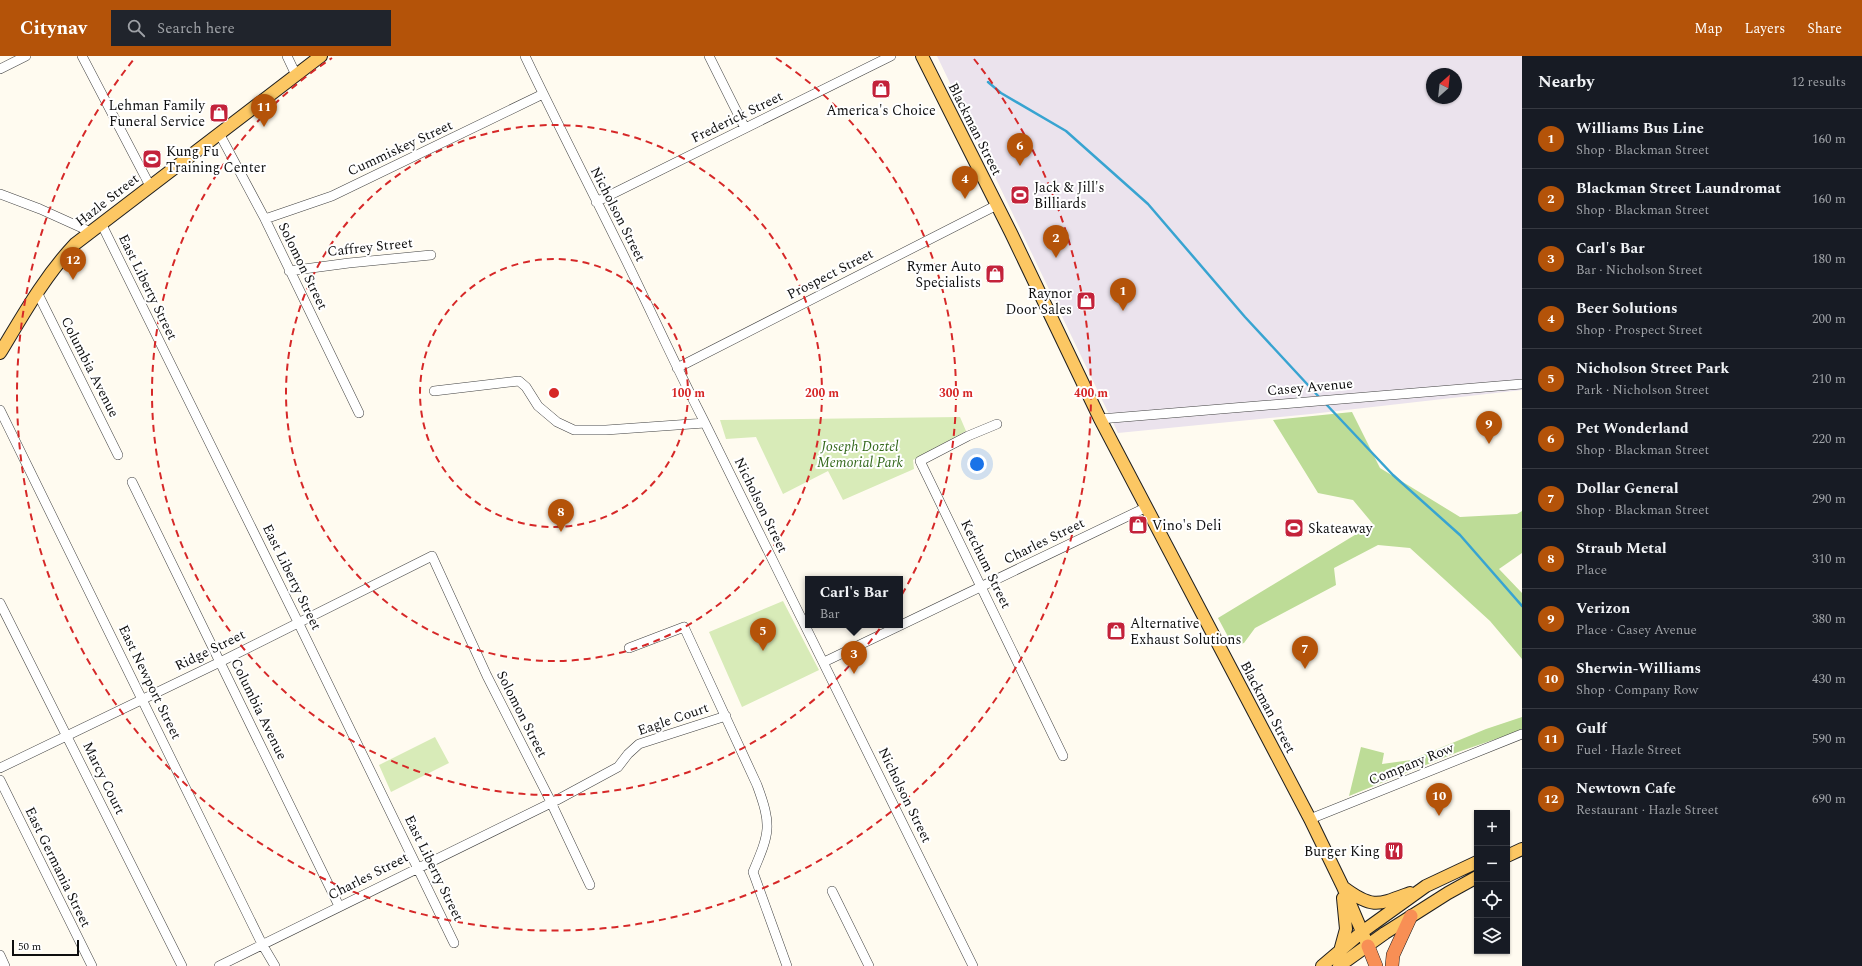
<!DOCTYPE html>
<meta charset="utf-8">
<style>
body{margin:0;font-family:Spectral,serif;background:#20242c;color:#f1f3f6}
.controls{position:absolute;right:12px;bottom:12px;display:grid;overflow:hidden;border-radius:0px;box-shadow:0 1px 3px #0004}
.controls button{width:36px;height:36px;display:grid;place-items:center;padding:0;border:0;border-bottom:1px solid #363941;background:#171b24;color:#f1f3f6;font:20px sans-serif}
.compass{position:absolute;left:1426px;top:12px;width:36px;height:36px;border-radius:50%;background:#171b24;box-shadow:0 1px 3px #0004;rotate:27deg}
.scale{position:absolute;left:12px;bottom:10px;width:67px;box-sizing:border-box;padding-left:4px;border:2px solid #0e0e0e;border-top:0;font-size:11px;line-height:14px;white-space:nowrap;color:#0e0e0e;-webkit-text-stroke:3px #fff;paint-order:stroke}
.you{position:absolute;left:977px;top:408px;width:14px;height:14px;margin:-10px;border:3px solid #fff;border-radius:50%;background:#1a73e8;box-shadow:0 0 0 6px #1a73e833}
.badge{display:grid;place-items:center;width:26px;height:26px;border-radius:50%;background:#b45309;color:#fff;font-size:13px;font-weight:700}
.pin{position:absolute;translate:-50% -33px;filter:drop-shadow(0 1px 2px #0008)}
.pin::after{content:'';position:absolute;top:21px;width:14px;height:12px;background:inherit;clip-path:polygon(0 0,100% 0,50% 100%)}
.popup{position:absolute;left:805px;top:520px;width:98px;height:52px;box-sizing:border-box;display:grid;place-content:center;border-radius:0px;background:#171b24;filter:drop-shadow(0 1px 3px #0005);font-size:13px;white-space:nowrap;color:#9ea1a6}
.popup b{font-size:15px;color:#f1f3f6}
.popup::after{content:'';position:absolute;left:50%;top:100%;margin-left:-8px;border:8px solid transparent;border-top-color:#171b24}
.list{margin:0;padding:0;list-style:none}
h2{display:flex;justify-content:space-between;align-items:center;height:52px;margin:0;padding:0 16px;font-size:17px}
h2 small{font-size:13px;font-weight:400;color:#9ea1a6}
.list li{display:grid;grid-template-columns:26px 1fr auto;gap:12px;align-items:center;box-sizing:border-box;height:60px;padding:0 16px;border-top:1px solid #363941}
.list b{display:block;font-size:15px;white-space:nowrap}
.list p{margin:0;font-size:13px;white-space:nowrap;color:#9ea1a6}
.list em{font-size:13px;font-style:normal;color:#9ea1a6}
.icon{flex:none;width:22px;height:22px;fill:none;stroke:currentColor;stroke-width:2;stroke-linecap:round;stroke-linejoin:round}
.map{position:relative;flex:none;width:1522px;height:910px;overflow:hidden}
header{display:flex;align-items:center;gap:24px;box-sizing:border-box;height:56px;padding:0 20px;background:#b45309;color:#fff}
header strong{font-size:19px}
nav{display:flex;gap:22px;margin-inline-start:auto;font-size:14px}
.search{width:280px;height:36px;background:#20242c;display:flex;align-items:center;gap:10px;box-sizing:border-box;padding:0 14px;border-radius:0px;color:#9ea1a6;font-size:15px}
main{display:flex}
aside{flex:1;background:#171b24}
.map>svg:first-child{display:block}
.industrial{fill:#ebe3ed;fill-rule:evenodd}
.green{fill:#d8ebb8}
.forest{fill:#bddc97}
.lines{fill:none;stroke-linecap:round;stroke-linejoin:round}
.stream{stroke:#38a4d1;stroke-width:2.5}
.minor-casing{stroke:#414141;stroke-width:10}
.major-casing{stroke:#1f1f1f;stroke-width:14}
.highway-casing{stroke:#1f1f1f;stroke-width:14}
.minor{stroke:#fff;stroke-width:9}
.major{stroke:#fcc763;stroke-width:12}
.highway{stroke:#f88f55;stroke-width:13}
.ring{fill:none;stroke:#d62828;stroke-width:2;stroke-dasharray:7 5}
.labels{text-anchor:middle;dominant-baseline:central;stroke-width:4;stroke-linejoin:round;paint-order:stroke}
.poi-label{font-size:14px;fill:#0e0e0e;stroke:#fff;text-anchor:start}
.street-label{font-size:14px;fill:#0e0e0e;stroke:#fff}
.park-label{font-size:14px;font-style:italic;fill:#34691c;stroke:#fff}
.centre{fill:#d62828;stroke:#fff;stroke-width:2}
.ring-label{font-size:12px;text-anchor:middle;font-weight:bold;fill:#d62828;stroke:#fff;stroke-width:4;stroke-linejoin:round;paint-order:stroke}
</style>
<header>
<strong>Citynav</strong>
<div class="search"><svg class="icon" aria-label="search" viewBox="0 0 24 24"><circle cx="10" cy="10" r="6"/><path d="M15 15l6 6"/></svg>Search here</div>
<nav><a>Map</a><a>Layers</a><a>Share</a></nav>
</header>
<main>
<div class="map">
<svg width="1522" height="910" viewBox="0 0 1522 910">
<rect width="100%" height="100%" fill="#fffbf0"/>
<!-- industrial -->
<path class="industrial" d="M937,0h585v334l-211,24 -193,19zM1432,18h24v24h-24z"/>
<!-- green -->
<path class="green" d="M960,361l6,14 -53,29 1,9 -71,31 -15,-29 -45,23 -27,-57 -30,2 -6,-19z
M783,545l36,69 -77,37 -33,-75z
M435,681l14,26 -58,29 -12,-27z"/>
<!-- forest -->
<path class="forest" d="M1352,356l28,56 80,49 57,-3 5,-3v42l-23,16 23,24v66l-32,-38 -80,-73 -32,-3 -44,23 2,17 -81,43 -11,15 -11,3 -15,-28 155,-94 -20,-24 -35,-7 -45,-73z
M1522,661v13l-64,22 -109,44 12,-49 23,6 -2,11 29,-4 75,-31z"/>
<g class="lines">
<!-- stream -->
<path class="stream" d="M988,26l13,11 65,38 82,73 97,113 75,81
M1325,347l68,72 67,60 62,71"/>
<defs>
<path id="minor" d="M82,0l68,130
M287,0l9,19
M525,0c30,63 62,125 93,188 29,58 55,117 85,175l270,547
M709,0l36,72
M0,13l26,-13
M219,77l46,86 94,194
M0,138l40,15 51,23
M596,146l295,-146
M265,163l67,-23 211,-102
M102,169l196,397 156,321
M289,215l60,-8 82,-8
M37,236l81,163
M677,312l320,-163
M434,335l85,-10 7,6 12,19 19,16 17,8h32l99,-7
M0,354l262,534 13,22
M1100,363l422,-35
M997,368l-29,12 -48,25 143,295
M132,426l207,424
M0,547l182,363
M629,592l55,-21 73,158c15,41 13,47 -4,87l34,94
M824,606l323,-155
M0,712l220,-106 212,-106 55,120 61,120 42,89
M0,724l92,186
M1310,763l212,-85
M832,835l37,75
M0,899l5,11
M219,910l338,-166 61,-33 10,-13 11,-10 87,-28"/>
<path id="major" d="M922,0l89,177 89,186 210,400 33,68 25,59
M0,297c23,-38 44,-76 75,-109l246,-188
M1507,800l15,-7
M1343,831c29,22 35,18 67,6
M1340,895l6,-22 -3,-31
M1322,910l40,-34 64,-46 51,-24
M1339,910l46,-33 63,-40 29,-16"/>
<path id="highway" d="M1368,890l8,20
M1392,910l1,-11 18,-39"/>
</defs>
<!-- minor casing -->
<use href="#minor" class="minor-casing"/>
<!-- major casing -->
<use href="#major" class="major-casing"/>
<!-- highway casing -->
<use href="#highway" class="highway-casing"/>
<!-- minor -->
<use href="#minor" class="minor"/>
<!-- major -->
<use href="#major" class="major"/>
<!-- highway -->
<use href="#highway" class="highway"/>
</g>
<!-- distance rings -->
<g class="ring">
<circle cx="554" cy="337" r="134"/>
<circle cx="554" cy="337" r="268"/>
<path d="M776 2A402 402 0 1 1 332 2"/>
<path d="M974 3A537 537 0 1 1 134 3"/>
</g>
<!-- icons -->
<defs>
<symbol id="shop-square" viewBox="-11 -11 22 22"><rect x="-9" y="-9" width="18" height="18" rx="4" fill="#c3223a" stroke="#fff"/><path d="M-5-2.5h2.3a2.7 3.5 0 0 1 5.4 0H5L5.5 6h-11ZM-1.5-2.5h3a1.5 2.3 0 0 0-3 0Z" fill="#fff"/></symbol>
<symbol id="stadium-square" viewBox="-11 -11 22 22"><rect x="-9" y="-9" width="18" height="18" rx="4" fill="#c3223a" stroke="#fff"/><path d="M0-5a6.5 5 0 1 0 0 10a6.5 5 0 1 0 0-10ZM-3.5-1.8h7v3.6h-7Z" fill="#fff"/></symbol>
<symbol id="restaurant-square" viewBox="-11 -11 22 22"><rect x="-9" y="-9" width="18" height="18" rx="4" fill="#c3223a" stroke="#fff"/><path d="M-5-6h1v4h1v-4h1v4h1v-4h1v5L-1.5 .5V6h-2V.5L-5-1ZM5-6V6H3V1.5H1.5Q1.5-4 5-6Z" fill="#fff"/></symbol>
</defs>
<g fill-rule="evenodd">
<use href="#shop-square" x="870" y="22" width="22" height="22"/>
<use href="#shop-square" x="208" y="46" width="22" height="22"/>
<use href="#stadium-square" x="141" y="92" width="22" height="22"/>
<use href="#stadium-square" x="1009" y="128" width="22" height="22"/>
<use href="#shop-square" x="984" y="207" width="22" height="22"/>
<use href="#shop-square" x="1075" y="234" width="22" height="22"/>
<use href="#shop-square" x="1127" y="458" width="22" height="22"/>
<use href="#stadium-square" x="1283" y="461" width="22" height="22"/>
<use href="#shop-square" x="1105" y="564" width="22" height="22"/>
<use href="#restaurant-square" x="1383" y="784" width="22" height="22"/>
</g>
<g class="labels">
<!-- poi labels -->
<g class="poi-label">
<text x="205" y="49" text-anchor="end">Lehman Family<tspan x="205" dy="16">Funeral Service</tspan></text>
<text x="881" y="54" text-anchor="middle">America's Choice</text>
<text x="166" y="95">Kung Fu<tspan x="166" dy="16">Training Center</tspan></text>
<text x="1034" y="131">Jack &amp; Jill's<tspan x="1034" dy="16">Billiards</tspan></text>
<text x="981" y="210" text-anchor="end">Rymer Auto<tspan x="981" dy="16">Specialists</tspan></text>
<text x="1072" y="237" text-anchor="end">Raynor<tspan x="1072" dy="16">Door Sales</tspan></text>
<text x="1152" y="469">Vino's Deli</text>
<text x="1308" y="472">Skateaway</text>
<text x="1130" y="567">Alternative<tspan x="1130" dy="16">Exhaust Solutions</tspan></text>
<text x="1380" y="795" text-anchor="end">Burger King</text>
</g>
<!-- street labels -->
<g class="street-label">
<text transform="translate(737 61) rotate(-26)">Frederick Street</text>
<text transform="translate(975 73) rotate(63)">Blackman Street</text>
<text transform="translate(400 92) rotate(-25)">Cummiskey Street</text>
<text transform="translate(107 144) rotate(-38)">Hazle Street</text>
<text transform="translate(618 158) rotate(63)">Nicholson Street</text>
<text transform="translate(370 191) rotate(-6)">Caffrey Street</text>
<text transform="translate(303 210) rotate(64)">Solomon Street</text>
<text transform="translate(830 218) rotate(-27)">Prospect Street</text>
<text transform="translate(148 231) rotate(64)">East Liberty Street</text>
<text transform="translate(90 311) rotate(63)">Columbia Avenue</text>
<text transform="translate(1310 331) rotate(-5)">Casey Avenue</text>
<text transform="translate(761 449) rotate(64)">Nicholson Street</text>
<text transform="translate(1044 485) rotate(-26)">Charles Street</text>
<text transform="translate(986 508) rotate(64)">Ketchum Street</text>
<text transform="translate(292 521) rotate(64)">East Liberty Street</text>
<text transform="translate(210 594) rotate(-26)">Ridge Street</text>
<text transform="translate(150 626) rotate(64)">East Newport Street</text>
<text transform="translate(1268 651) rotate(62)">Blackman Street</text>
<text transform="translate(259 653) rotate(64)">Columbia Avenue</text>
<text transform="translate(522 658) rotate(63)">Solomon Street</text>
<text transform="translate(673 663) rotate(-19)">Eagle Court</text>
<text transform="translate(1411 708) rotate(-22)">Company Row</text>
<text transform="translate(104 722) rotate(64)">Marcy Court</text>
<text transform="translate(905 739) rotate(64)">Nicholson Street</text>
<text transform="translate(58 811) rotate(64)">East Germania Street</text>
<text transform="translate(434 812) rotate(64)">East Liberty Street</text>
<text transform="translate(368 820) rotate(-27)">Charles Street</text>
</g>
<!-- park labels -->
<g class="park-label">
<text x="860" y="390">Joseph Doztel<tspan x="860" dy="16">Memorial Park</tspan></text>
</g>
</g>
<circle cx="554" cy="337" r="6" class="centre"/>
<g class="ring-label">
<text x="688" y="341">100 m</text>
<text x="822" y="341">200 m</text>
<text x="956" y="341">300 m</text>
<text x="1091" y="341">400 m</text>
</g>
</svg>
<div class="controls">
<button>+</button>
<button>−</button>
<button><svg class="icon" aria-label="locate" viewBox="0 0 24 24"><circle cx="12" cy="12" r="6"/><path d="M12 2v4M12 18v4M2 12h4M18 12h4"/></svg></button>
<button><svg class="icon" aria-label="layers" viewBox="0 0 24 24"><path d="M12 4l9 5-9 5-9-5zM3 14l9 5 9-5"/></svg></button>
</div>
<svg class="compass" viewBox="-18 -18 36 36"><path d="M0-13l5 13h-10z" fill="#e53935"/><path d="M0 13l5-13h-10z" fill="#9ea1a6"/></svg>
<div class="scale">50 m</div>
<div class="you"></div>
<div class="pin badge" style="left:1123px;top:255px">1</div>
<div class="pin badge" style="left:1056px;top:202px">2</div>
<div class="pin badge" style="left:854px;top:618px">3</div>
<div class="popup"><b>Carl's Bar</b>Bar</div>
<div class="pin badge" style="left:965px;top:143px">4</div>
<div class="pin badge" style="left:763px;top:595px">5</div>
<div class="pin badge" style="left:1020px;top:110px">6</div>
<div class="pin badge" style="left:1305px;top:613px">7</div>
<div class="pin badge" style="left:561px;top:476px">8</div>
<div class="pin badge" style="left:1489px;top:388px">9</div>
<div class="pin badge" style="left:1439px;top:760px">10</div>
<div class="pin badge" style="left:264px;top:71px">11</div>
<div class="pin badge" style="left:73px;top:224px">12</div>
</div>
<aside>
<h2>Nearby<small>12 results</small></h2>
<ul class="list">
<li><span class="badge">1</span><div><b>Williams Bus Line</b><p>Shop · Blackman Street</p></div><em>160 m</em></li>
<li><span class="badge">2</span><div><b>Blackman Street Laundromat</b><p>Shop · Blackman Street</p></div><em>160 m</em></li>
<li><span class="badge">3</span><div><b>Carl's Bar</b><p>Bar · Nicholson Street</p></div><em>180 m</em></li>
<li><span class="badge">4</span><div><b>Beer Solutions</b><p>Shop · Prospect Street</p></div><em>200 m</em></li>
<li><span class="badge">5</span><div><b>Nicholson Street Park</b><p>Park · Nicholson Street</p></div><em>210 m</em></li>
<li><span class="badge">6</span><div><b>Pet Wonderland</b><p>Shop · Blackman Street</p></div><em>220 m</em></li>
<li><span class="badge">7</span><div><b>Dollar General</b><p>Shop · Blackman Street</p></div><em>290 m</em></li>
<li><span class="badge">8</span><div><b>Straub Metal</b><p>Place</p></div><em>310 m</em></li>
<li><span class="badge">9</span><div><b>Verizon</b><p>Place · Casey Avenue</p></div><em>380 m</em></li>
<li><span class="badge">10</span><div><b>Sherwin-Williams</b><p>Shop · Company Row</p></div><em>430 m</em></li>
<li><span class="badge">11</span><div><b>Gulf</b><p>Fuel · Hazle Street</p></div><em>590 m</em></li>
<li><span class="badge">12</span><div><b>Newtown Cafe</b><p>Restaurant · Hazle Street</p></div><em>690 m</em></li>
</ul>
</aside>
</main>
